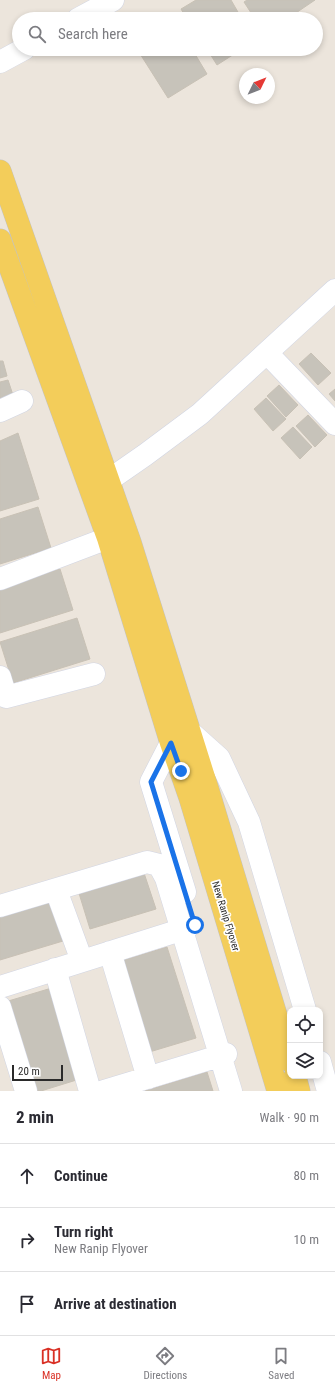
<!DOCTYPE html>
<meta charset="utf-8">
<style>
body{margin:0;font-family:"Roboto Condensed",sans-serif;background:#f2f2f3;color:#2b2b33}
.controls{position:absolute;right:12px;bottom:12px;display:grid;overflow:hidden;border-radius:8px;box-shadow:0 2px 6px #0003}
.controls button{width:36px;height:36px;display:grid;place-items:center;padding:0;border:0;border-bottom:1px solid #e1e1e2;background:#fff;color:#2b2b33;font:20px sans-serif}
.compass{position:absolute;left:239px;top:68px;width:36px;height:36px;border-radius:50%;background:#fff;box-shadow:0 2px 6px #0003;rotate:47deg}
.scale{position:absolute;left:12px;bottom:10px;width:51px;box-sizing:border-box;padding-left:4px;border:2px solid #2a2a2a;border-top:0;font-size:11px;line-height:14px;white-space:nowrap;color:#2a2a2a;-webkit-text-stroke:3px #fff;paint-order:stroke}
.stop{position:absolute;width:12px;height:12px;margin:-9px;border:3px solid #1a73e8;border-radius:50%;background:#fff}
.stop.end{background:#1a73e8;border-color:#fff;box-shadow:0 1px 4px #0008}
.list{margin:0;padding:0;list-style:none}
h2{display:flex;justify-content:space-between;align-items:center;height:52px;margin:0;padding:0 16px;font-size:17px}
h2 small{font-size:13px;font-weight:400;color:#7c7c81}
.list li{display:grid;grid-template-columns:26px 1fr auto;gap:12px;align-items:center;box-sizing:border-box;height:64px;padding:0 16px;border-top:1px solid #e1e1e2}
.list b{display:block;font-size:15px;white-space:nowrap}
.list p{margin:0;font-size:13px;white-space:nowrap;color:#7c7c81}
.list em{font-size:13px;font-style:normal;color:#7c7c81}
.icon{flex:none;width:22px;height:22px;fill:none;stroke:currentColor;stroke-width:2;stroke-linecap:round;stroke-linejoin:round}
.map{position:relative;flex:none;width:335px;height:1091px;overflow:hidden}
.search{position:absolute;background:#fff;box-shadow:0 2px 6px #0003;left:12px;right:12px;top:12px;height:44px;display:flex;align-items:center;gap:10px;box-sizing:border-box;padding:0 14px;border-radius:22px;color:#7c7c81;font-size:15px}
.sheet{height:244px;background:#fff}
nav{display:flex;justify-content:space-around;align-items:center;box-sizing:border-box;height:56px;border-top:1px solid #e1e1e2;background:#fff;font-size:11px;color:#7c7c81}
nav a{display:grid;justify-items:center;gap:2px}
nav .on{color:#d93025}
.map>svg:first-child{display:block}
.building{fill:#c7c3ba;stroke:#c8c1b5}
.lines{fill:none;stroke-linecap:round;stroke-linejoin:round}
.minor-casing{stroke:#d1d5e3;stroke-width:23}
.major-casing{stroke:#c3c3c3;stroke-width:23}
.minor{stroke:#fff;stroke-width:22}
.major{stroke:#f3cd5a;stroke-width:22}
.route{stroke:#1a73e8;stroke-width:5}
.labels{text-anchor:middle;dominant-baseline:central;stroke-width:3.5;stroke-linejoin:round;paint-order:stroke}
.street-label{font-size:10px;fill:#2a2a2a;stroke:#fff}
</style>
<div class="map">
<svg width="335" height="1091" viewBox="0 0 335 1091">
<rect width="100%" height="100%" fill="#ece5dc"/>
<!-- building -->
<path class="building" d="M196,0h35l11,19h-55l-6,-10z
M247,0h68l-28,19h-32l-11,-17z
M137,49h55l15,25 -39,24z
M207,49h35l-25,16z
M311,353l20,20 -13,12 -19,-21z
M0,361h3l4,15 -7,2z
M8,380l5,15 -13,4v-17z
M279,385l19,20 -12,12 -19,-21z
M335,389v12l-6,-7z
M266,398l20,21 -13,12 -19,-22z
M308,415l19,20 -12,12 -19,-21z
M293,427l19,20 -12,12 -19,-21z
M18,433l21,66 -39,12v-70z
M38,507l13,41 -51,16v-45z
M60,569l13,41 -73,23v-45z
M77,618l13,41 -77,24 -13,-41z
M143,870l13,39 -66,20 -12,-39z
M51,901l12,40 -63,19v-43z
M167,947l29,91 -50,15 -28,-91z
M55,987l28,91 -42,13h-9l-27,-89z
M207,1072l6,19h-68z"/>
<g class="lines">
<defs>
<path id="minor" d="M78,19l35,-19
M0,62l24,-13
M267,353l68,71
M0,411l22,-10
M109,480l36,-25 55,-41 135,-124
M0,579l108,-41
M0,677l6,20 88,-23
M190,732l29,26 30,64 56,188
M171,743l-20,39 34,110
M56,890l26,71
M0,906l147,-44 12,3 7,13 65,213
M110,952l38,126
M55,969l35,122
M0,987l187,-59
M0,1007l26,84
M320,1062l8,29
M104,1091l122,-37"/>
<path id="major" d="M0,171l130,371 78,248 82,271
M0,240l108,298 63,205 19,55 88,293
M295,1076l4,15"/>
</defs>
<!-- minor casing -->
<use href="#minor" class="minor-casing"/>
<!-- major casing -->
<use href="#major" class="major-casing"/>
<!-- minor -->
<use href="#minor" class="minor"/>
<!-- major -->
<use href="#major" class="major"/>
</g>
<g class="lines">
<!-- route -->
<path class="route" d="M181,771l-10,-28 -20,39 44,143"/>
</g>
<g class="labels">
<!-- street labels -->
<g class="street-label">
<text transform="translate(226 916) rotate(73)">New Ranip Flyover</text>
</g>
</g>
</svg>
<div class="controls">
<button><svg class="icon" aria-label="locate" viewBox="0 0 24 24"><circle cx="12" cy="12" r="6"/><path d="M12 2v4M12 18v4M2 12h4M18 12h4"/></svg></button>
<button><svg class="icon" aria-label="layers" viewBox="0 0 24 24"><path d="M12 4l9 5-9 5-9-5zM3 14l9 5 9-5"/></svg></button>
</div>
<svg class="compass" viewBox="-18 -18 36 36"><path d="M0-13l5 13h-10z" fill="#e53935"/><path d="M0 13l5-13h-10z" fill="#7c7c81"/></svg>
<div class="scale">20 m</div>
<div class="stop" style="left:195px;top:925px"></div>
<div class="stop end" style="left:181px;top:771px"></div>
<div class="search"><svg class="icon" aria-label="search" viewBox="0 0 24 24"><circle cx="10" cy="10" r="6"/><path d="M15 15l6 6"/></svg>Search here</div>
</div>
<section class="sheet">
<h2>2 min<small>Walk · 90 m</small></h2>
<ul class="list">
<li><svg class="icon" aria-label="ahead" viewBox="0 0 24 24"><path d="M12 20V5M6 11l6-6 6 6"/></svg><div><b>Continue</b></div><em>80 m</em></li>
<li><svg class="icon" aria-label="right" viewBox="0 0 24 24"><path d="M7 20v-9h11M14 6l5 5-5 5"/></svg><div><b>Turn right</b><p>New Ranip Flyover</p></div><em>10 m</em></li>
<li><svg class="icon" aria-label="arrive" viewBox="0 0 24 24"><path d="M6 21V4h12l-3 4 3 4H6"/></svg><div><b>Arrive at destination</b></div></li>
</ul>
</section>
<nav>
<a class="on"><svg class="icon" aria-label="map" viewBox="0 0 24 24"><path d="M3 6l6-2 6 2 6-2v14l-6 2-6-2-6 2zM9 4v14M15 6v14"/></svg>Map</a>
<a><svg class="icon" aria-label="directions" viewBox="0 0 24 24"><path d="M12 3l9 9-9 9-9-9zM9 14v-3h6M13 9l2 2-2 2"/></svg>Directions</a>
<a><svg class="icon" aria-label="saved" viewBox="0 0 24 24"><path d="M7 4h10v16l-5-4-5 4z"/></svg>Saved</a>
</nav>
